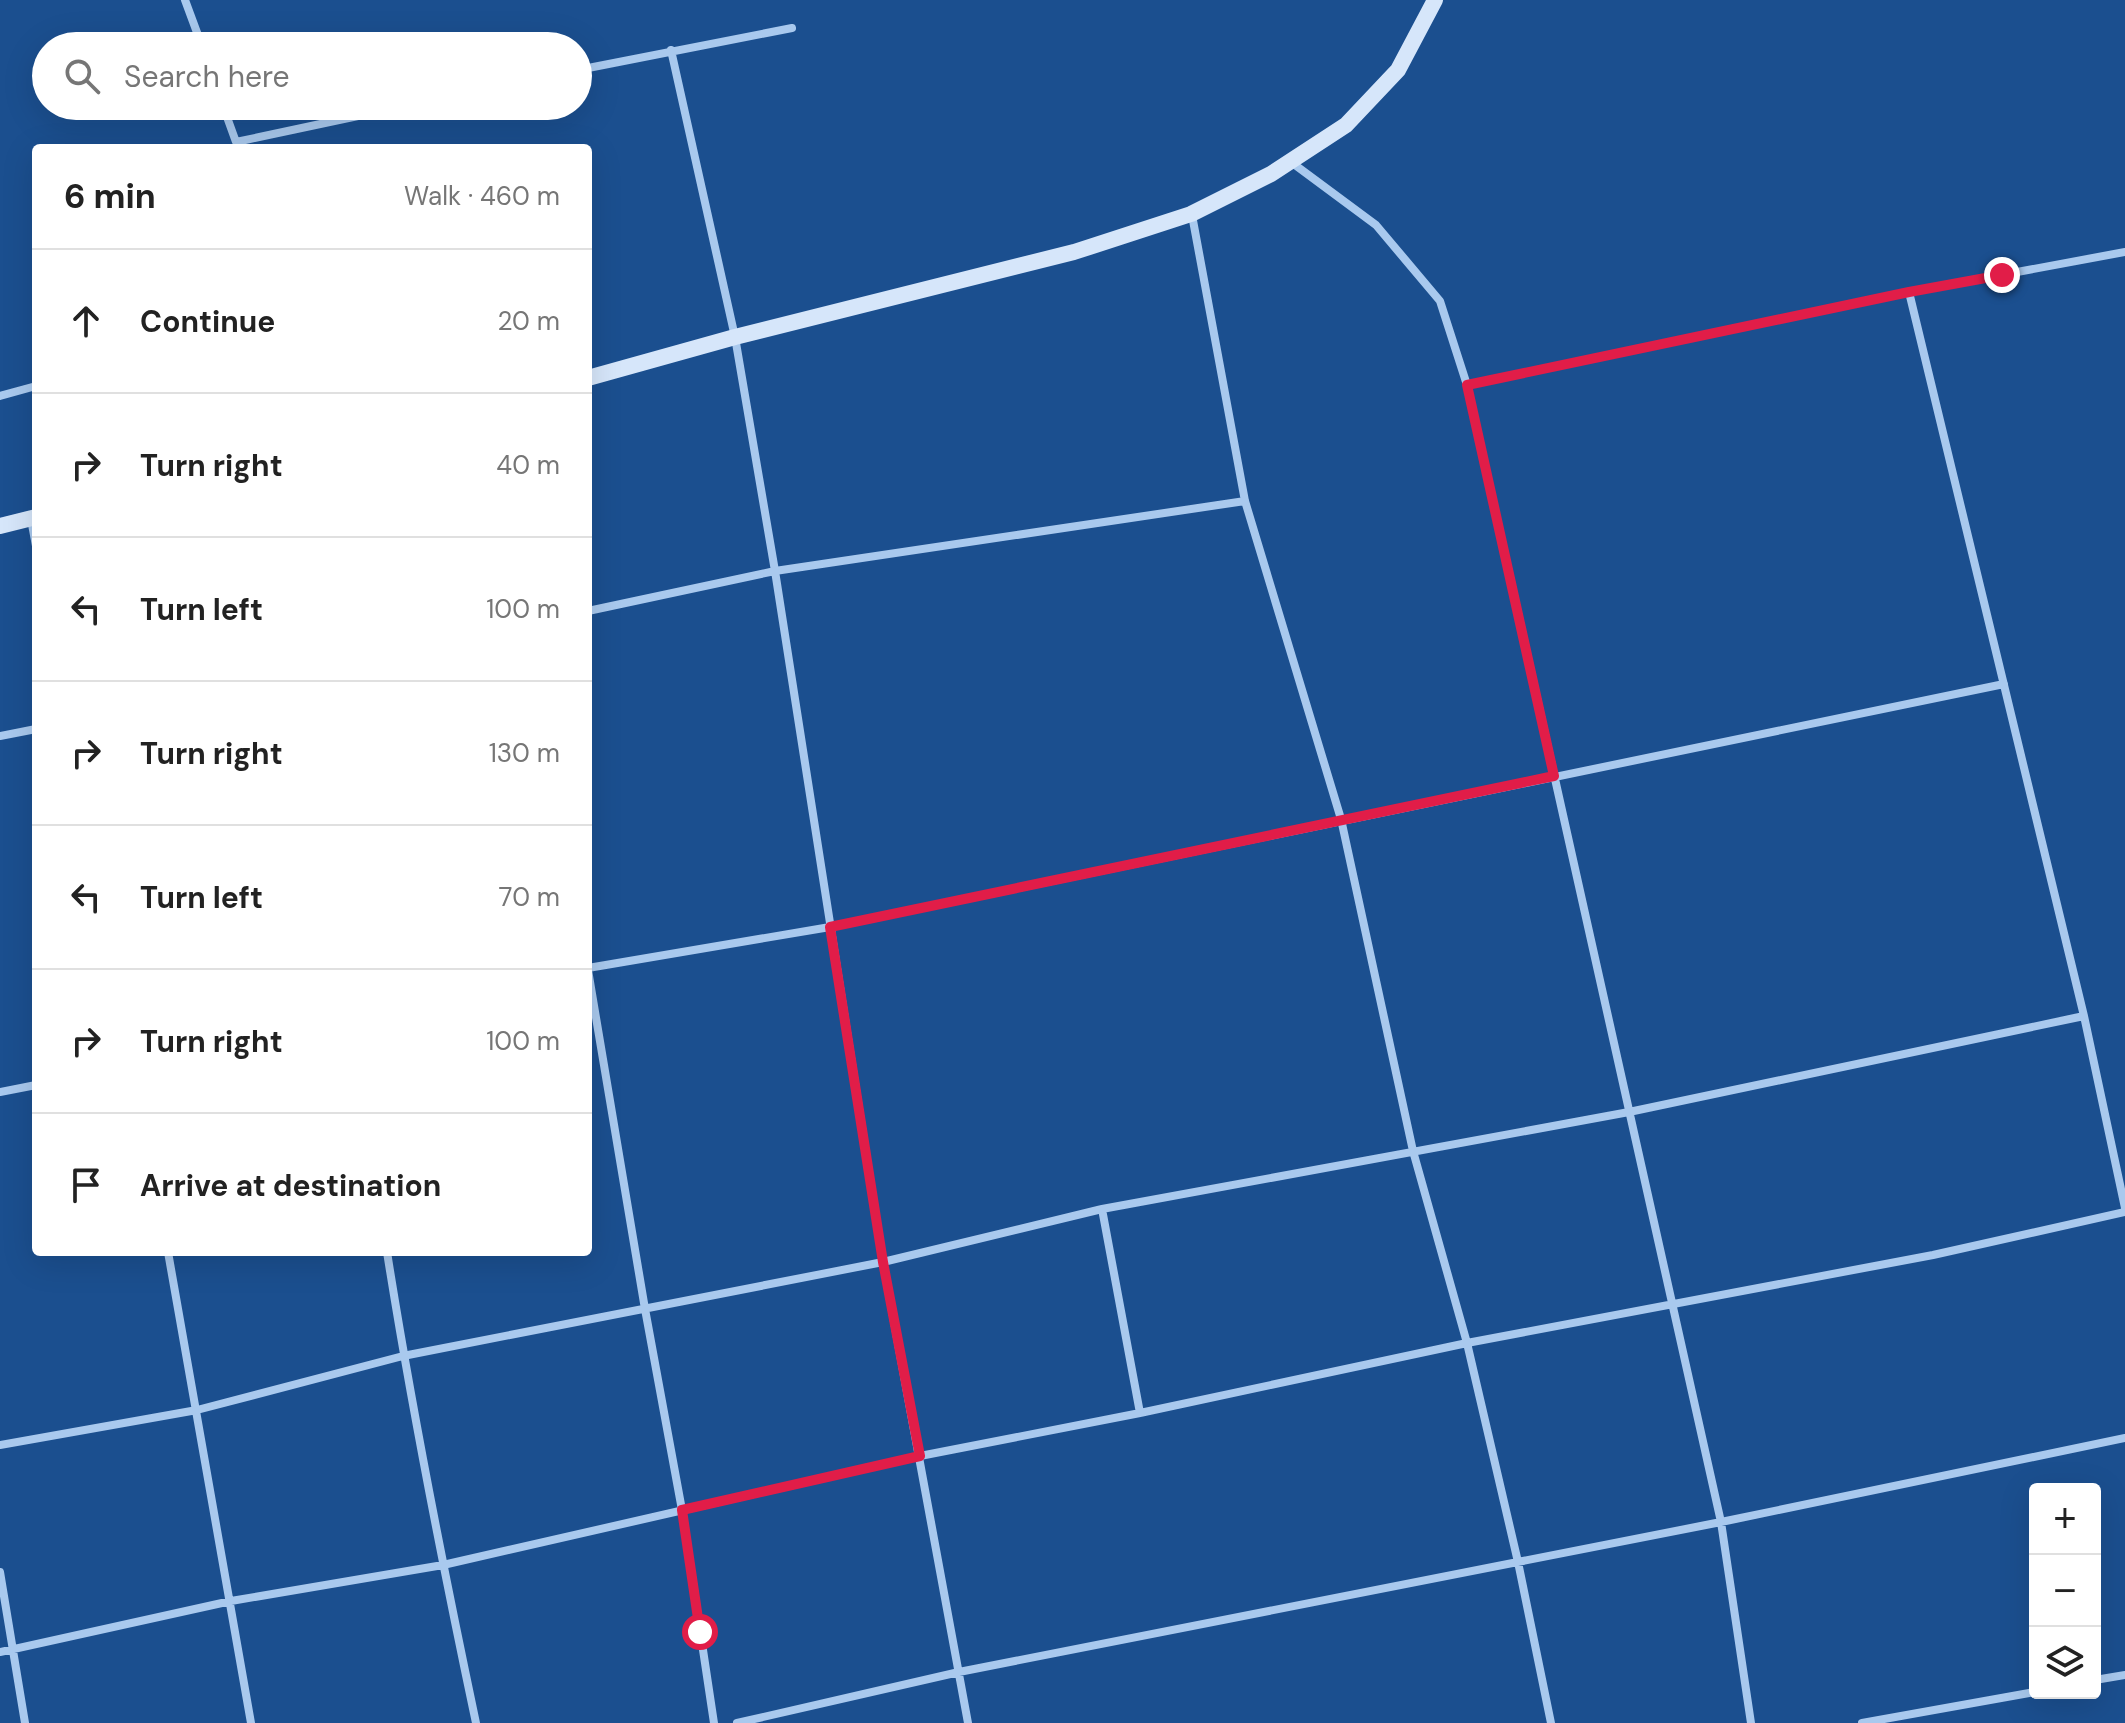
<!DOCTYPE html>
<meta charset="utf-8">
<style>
body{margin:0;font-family:"DM Sans",sans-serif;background:#f6f6f6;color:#222}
.controls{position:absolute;right:24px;bottom:24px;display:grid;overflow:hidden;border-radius:8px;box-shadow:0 8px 32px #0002}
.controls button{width:72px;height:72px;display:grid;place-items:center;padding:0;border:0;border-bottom:2px solid #e0e0e0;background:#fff;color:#222;font:40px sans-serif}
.stop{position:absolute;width:24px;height:24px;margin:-18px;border:6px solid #e11d48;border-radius:50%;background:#fff}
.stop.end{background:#e11d48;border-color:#fff;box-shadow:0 2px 8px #0008}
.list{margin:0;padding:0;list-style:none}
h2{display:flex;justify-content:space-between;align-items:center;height:104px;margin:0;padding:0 32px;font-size:34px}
h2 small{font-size:26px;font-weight:400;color:#767676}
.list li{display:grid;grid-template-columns:52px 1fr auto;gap:24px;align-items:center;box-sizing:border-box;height:144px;padding:0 32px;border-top:2px solid #e0e0e0}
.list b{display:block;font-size:30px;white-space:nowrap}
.list em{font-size:26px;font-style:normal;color:#767676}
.icon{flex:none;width:44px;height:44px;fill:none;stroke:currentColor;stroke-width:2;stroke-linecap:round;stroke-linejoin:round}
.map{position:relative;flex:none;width:2125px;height:1723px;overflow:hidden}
.search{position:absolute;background:#fff;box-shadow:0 8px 32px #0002;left:32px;top:32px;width:560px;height:88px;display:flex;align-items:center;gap:20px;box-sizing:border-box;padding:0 28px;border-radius:44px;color:#767676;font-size:30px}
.panel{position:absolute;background:#fff;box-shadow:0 8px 32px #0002;left:32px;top:144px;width:560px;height:1112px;border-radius:8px}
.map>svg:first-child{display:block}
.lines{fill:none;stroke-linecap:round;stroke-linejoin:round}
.street{stroke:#a9c9ee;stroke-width:8}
.secondary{stroke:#d6e6fa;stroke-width:16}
.route{stroke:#e11d48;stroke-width:10}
</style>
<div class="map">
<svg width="2125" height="1723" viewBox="0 0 2125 1723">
<rect width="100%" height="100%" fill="#1b4f8f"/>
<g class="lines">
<!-- street -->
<path class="street" d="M185,0l17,46
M671,50l64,287 40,234 108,691 85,461
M578,70l214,-42
M223,106l13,36 169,-36
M1291,162l85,63 64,76 27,84 254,1137 30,201
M1192,215l53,286 96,318 72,332 54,192 51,219 33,161
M1909,292l175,724 41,192
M1467,385l442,-93 216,-40
M0,396l36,-10
M31,519l5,27
M588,611l187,-40 470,-70
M0,736l36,-7
M588,968l242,-41 1174,-243
M588,970l57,339 37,201 32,213
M0,1092l36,-7
M1102,1209l38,204
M168,1252l83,471
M387,1252c25,158 56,315 89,471
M0,1445l197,-35 206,-54 480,-94 219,-53 527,-97 455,-96
M0,1572l25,151
M0,1652l231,-51 212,-36 477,-109 220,-43 327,-70 466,-88 192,-43
M2095,1680l30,-5
M737,1723l222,-51 762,-150 404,-84
M1862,1723l173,-31"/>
<!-- secondary -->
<path class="secondary" d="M588,378l147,-41 339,-85 117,-38 80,-40 75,-49 52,-55 37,-70
M0,526l36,-9"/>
</g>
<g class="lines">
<!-- route -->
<path class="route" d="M700,1632l-18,-122 238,-54 -37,-194 -53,-335 724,-151 -87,-391 442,-93 93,-17"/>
</g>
</svg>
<div class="controls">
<button>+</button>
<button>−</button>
<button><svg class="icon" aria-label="layers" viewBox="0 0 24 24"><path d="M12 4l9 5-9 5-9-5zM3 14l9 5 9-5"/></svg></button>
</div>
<div class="stop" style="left:700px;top:1632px"></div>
<div class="stop end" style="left:2002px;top:275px"></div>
<div class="search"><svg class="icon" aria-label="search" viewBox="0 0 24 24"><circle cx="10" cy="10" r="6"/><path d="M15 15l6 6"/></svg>Search here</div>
<section class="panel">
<h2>6 min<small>Walk · 460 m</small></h2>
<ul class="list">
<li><svg class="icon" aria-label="ahead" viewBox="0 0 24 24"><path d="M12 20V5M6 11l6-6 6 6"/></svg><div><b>Continue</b></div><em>20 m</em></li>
<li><svg class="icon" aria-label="right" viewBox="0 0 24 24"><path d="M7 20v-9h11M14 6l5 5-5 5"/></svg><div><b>Turn right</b></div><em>40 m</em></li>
<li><svg class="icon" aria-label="left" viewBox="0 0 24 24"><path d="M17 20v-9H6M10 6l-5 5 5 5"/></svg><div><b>Turn left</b></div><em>100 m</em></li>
<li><svg class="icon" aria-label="right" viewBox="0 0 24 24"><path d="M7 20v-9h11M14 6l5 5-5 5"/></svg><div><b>Turn right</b></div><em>130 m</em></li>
<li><svg class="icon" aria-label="left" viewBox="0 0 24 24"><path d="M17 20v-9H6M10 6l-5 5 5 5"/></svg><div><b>Turn left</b></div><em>70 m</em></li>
<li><svg class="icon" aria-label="right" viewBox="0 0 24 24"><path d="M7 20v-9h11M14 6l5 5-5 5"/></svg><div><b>Turn right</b></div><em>100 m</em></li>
<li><svg class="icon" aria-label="arrive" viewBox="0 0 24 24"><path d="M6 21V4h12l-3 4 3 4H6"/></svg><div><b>Arrive at destination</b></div></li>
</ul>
</section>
</div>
